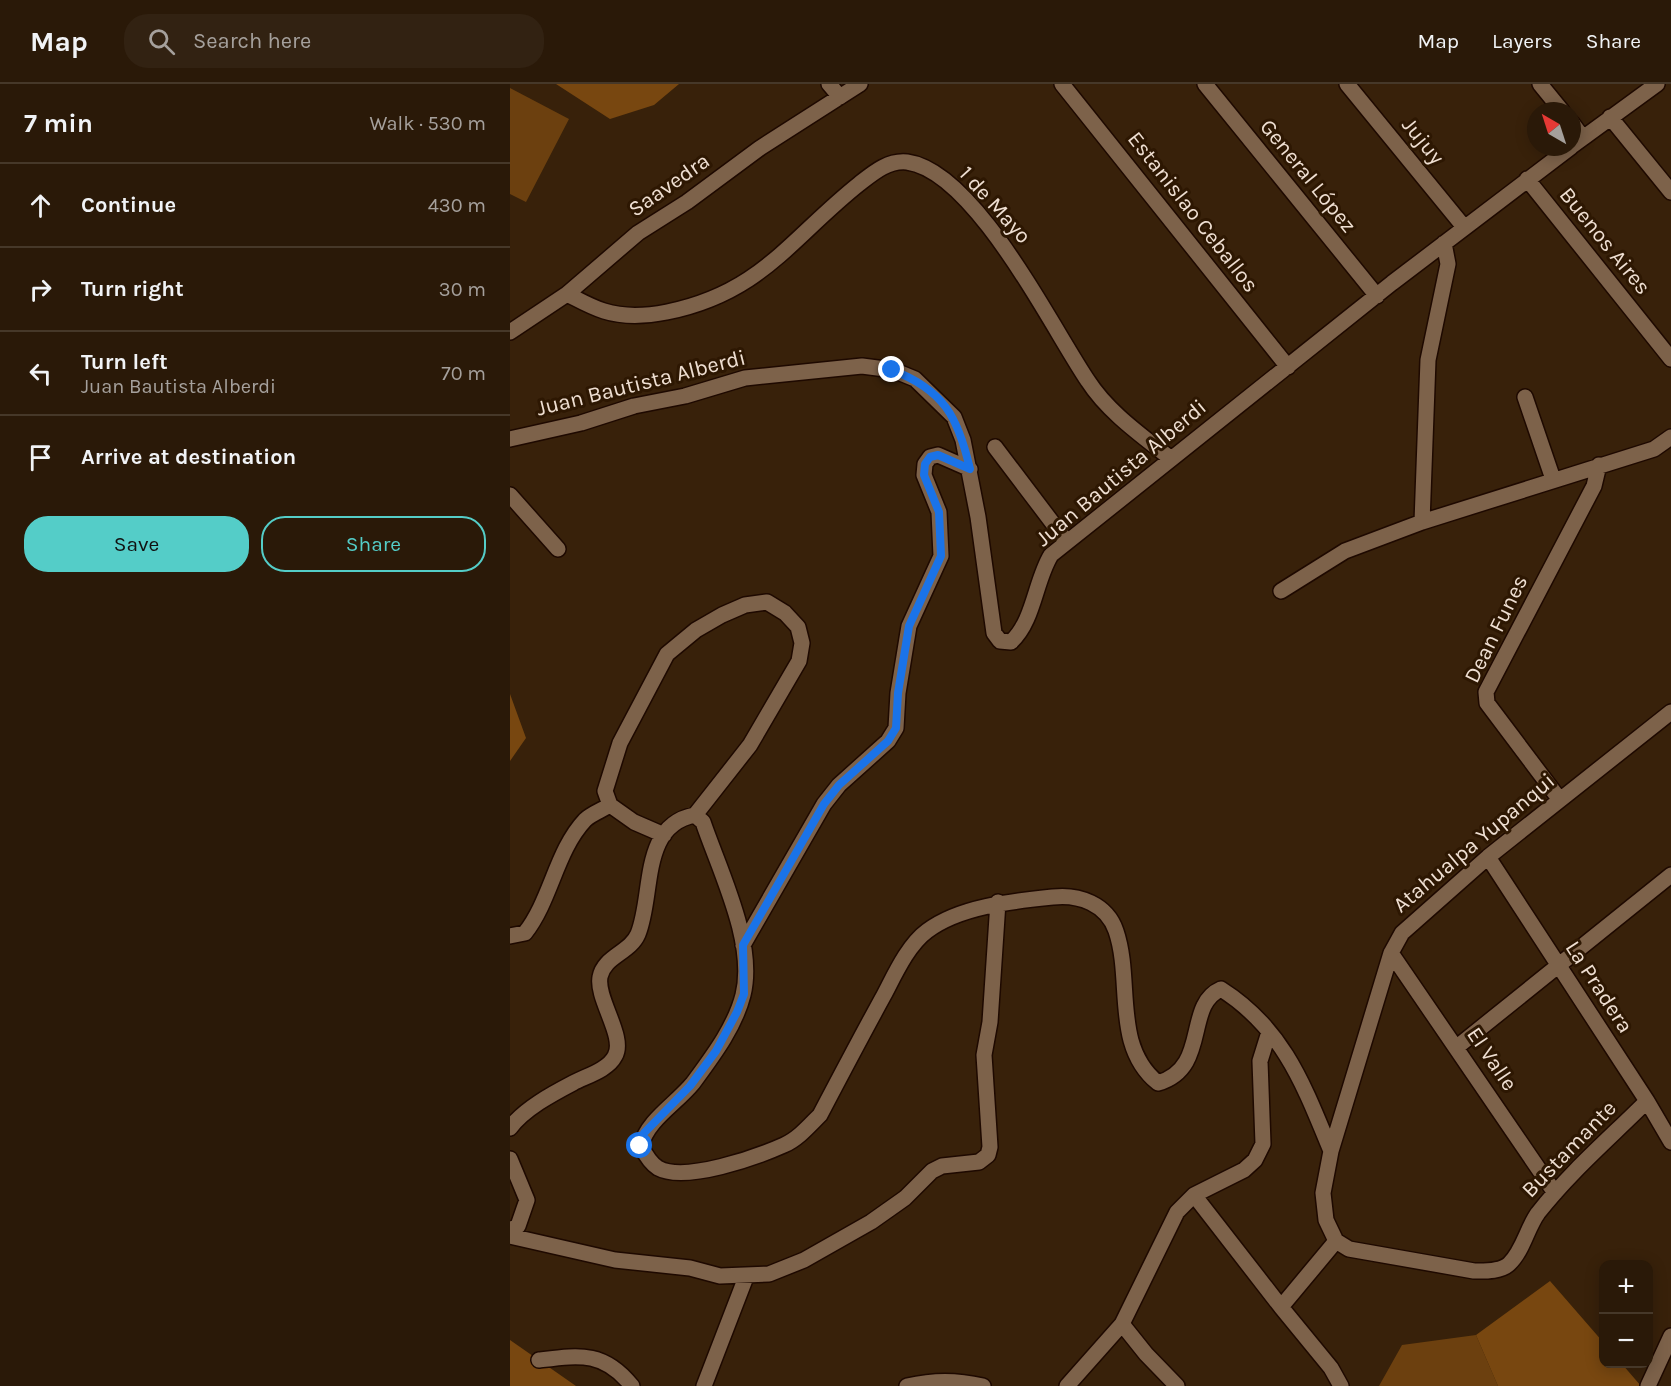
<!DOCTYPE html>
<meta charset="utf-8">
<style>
body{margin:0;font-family:Karla,sans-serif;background:#322212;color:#f1f3f6}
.controls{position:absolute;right:18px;bottom:18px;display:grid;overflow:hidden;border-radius:12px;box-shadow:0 3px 15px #0003}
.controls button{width:54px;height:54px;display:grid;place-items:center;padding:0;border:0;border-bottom:2px solid #463829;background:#2a1908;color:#f1f3f6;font:30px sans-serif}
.compass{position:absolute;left:1017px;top:18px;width:54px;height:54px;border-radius:50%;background:#2a1908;box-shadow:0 3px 15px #0003;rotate:321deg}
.stop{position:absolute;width:18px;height:18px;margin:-14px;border:4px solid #1a73e8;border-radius:50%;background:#fff}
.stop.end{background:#1a73e8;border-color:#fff;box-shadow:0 2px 6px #0008}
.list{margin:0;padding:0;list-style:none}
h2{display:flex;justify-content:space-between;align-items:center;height:78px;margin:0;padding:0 24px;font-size:26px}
h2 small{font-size:20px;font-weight:400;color:#a5a09c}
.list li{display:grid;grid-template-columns:39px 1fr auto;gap:18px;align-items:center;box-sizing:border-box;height:84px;padding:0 24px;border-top:2px solid #463829}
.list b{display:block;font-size:22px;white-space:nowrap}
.list p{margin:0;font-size:20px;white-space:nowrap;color:#a5a09c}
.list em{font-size:20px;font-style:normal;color:#a5a09c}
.actions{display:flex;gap:12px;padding:18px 24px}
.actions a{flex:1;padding:14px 0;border:2px solid #54cdc8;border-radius:24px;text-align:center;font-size:21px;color:#54cdc8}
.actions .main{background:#54cdc8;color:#111}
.icon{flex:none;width:33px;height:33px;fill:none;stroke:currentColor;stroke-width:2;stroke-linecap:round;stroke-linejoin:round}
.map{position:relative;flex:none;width:1161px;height:1302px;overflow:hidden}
header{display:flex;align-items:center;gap:36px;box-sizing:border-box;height:84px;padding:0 30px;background:#2a1908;border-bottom:2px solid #463829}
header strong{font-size:28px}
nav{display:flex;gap:33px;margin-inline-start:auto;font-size:21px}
.search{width:420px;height:54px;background:#322212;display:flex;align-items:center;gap:15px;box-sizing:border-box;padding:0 21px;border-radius:24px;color:#a5a09c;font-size:22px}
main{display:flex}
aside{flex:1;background:#2a1908}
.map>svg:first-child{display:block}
.green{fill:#6c400f}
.forest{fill:#784710}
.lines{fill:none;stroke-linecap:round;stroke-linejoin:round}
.minor-casing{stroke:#1e0900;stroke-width:18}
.minor{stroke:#7d624a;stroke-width:15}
.route{stroke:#1a73e8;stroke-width:8}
.labels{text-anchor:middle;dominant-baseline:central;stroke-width:6;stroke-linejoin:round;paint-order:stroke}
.street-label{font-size:22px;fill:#efdfd2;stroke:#2d1702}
</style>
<header>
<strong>Map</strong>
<div class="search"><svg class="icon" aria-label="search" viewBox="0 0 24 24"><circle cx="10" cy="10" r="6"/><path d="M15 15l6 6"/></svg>Search here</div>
<nav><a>Map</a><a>Layers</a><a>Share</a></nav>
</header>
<main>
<aside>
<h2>7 min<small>Walk · 530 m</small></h2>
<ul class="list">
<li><svg class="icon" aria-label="ahead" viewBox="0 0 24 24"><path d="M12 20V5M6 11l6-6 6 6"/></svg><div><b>Continue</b></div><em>430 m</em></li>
<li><svg class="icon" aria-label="right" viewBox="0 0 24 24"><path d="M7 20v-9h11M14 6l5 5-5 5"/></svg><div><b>Turn right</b></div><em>30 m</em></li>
<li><svg class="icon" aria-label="left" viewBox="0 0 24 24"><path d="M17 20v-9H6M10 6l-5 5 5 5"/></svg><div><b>Turn left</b><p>Juan Bautista Alberdi</p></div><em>70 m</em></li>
<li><svg class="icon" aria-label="arrive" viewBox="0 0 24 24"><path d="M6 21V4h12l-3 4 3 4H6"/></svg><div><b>Arrive at destination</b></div></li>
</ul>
<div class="actions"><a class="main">Save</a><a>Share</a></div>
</aside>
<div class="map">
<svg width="1161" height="1302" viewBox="0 0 1161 1302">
<rect width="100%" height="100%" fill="#38210a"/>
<!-- green -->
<path class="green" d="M0,4l59,31 -43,83 -16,-8z
M966,1251l22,51h-119l23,-41z"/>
<!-- forest -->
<path class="forest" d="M46,0h123l-25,21 -44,14z
M0,610l16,44 -16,23z
M1040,1197l53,61 1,22h18l19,22h-143l-22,-51z
M0,1256l66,46h-66z"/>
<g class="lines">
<defs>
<path id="minor" d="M319,0l11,13
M552,0l226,283
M695,0l172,212
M837,0l117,143
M1030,0l22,27
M1100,33l61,75
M1062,39l11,15
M1062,62l85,-62
M1017,95l144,180
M57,210c12,6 24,13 37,17 19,6 43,5 63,1 94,-19 123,-73 192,-128 14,-11 29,-24 48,-22 68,9 145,166 181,219 20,31 53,54 82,77
M0,248l57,-38 71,-61 49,-31 73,-54 100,-64
M1015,313l28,82
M0,355l71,-16 53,-17 51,-10 60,-18 117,-12 31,4 22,9 39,38 9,23 15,77 16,116 6,8 11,1c23,-21 24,-61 40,-87l341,-272 179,-136
M485,363l72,95
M0,411l48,54
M912,438l6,-162 20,-96 -4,-21
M771,507l64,-40 77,-29 232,-73 17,-12
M1050,716l-73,-97 -1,-11 108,-206 5,-21
M100,721l-5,-14 15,-48 47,-89 29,-24 26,-15 23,-10 22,-3 18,11 13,14 4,16 -3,18 -49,84 -55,70
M978,773l159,244 24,41
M0,852l15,-3c26,-33 31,-82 60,-113 6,-6 17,-10 25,-15l24,17 30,13
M233,861l81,-141 15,-19 49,-44 8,-13 2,-35 11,-67 32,-70 -2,-44 -15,-37 1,-11 5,-7 8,-2 32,14
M881,869l164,240
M947,963l214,-172
M0,1044c14,-19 42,-34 63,-45 13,-7 35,-13 42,-27 11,-19 -19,-57 -15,-79 4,-21 30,-24 38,-43 16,-39 2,-109 57,-119l8,7c17,50 53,121 40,173 -8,32 -31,62 -50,88 -17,21 -46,37 -52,63 4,8 9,17 17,22 27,15 99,-11 126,-23 14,-6 25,-19 36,-30 21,-40 42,-80 64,-120 11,-21 24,-50 43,-64 33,-25 87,-30 126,-34 26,-3 54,7 63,34 17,50 -4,115 42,152 52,-15 26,-78 63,-94 63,40 83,97 110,162
M0,1075l17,41 -9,26 -8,4
M684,1111l87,112
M0,1152l105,24 75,8 30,8 49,-2 35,-14 67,-38 34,-24 27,-27 10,-5 37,-4 9,-7 2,-8 -6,-92 6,-33 8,-120
M826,1157l-10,-21 -3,-27 8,-42 60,-198 11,-20 86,-76 183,-145
M826,1157l13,8 125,22c10,0 26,1 35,-7 14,-13 18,-36 29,-51 32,-41 73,-76 109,-112
M826,1157l-55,66 50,61 10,18
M612,1240l24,30 31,32
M29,1276c41,-5 65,-9 93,26
M194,1302l42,-109
M397,1302c27,-6 49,-6 76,0
M557,1302l55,-62 55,-112 17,-17 50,-25 11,-10 8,-16 -3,-83 9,-29
M1138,1302l23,-50"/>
</defs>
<!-- minor casing -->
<use href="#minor" class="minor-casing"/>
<!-- minor -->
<use href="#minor" class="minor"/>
</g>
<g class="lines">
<!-- route -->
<path class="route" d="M130,1062l4,-13 46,-47 26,-35 21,-39 7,-18 -1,-49 81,-141 15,-19 49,-44 8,-13 2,-35 11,-67 32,-70 -2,-44 -15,-37 1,-11 5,-7 8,-2 32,14c-12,-52 -26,-79 -78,-99"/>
</g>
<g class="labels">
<!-- street labels -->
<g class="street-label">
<text transform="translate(913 57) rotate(51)">Jujuy</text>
<text transform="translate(798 92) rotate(51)">General López</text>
<text transform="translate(159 101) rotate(-35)">Saavedra</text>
<text transform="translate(485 121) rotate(48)">1 de Mayo</text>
<text transform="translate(683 128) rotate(52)">Estanislao Ceballos</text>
<text transform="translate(1095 157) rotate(51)">Buenos Aires</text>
<text transform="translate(131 299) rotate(-14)">Juan Bautista Alberdi</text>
<text transform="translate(611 389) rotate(-40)">Juan Bautista Alberdi</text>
<text transform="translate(986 545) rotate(-64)">Dean Funes</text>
<text transform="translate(964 759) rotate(-40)">Atahualpa Yupanqui</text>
<text transform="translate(1089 903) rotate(57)">La Pradera</text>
<text transform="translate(982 975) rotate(56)">El Valle</text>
<text transform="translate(1059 1065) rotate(-46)">Bustamante</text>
</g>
</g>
</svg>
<div class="controls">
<button>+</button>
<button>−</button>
</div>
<svg class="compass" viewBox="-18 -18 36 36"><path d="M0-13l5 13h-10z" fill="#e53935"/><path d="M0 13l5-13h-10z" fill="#a5a09c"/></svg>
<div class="stop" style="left:130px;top:1062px"></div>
<div class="stop end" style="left:382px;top:286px"></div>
</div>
</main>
